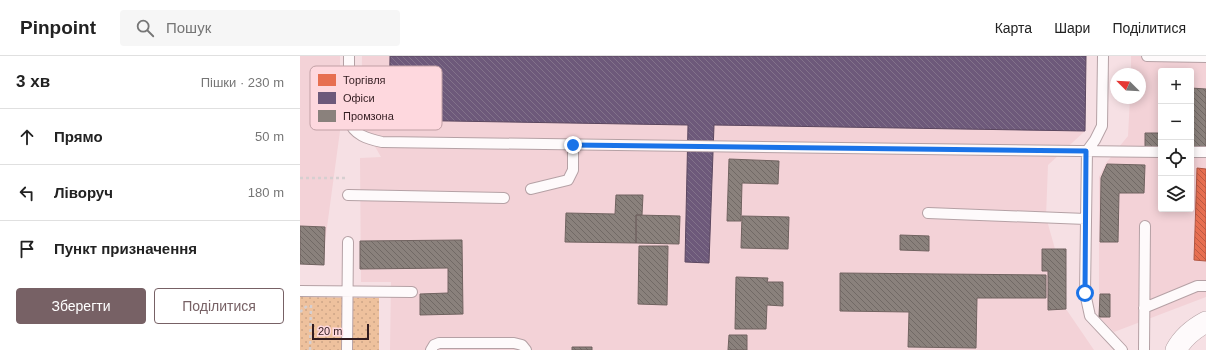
<!DOCTYPE html>
<html lang="uk">
<meta charset="utf-8">
<style>
body{margin:0;font-family:Arial,sans-serif;background:#f6f6f6;color:#222}
.controls{position:absolute;right:12px;top:12px;display:grid;overflow:hidden;border-radius:4px;box-shadow:0 2px 10px #0003}
.controls button{width:36px;height:36px;display:grid;place-items:center;padding:0;border:0;border-bottom:1px solid #e0e0e0;background:#fff;color:#222;font:20px sans-serif}
.compass{position:absolute;left:810px;top:12px;width:36px;height:36px;border-radius:50%;background:#fff;box-shadow:0 2px 10px #0003;rotate:294deg}
.scale{position:absolute;left:12px;bottom:10px;width:57px;box-sizing:border-box;padding-left:4px;border:2px solid #321c20;border-top:0;font-size:11px;line-height:14px;white-space:nowrap;color:#321c20;-webkit-text-stroke:3px #fed8de;paint-order:stroke}
.stop{position:absolute;width:12px;height:12px;margin:-9px;border:3px solid #1a73e8;border-radius:50%;background:#fff}
.stop.end{background:#1a73e8;border-color:#fff;box-shadow:0 1px 4px #0008}
.list{margin:0;padding:0;list-style:none}
h2{display:flex;justify-content:space-between;align-items:center;height:52px;margin:0;padding:0 16px;font-size:17px}
h2 small{font-size:13px;font-weight:400;color:#767676}
.list li{display:grid;grid-template-columns:26px 1fr auto;gap:12px;align-items:center;box-sizing:border-box;height:56px;padding:0 16px;border-top:1px solid #e0e0e0}
.list b{display:block;font-size:15px;white-space:nowrap}
.list em{font-size:13px;font-style:normal;color:#767676}
.actions{display:flex;gap:8px;padding:12px 16px}
.actions a{flex:1;padding:9px 0;border:1px solid #776165;border-radius:4px;text-align:center;font-size:14px;color:#776165}
.actions .main{background:#776165;color:#fff}
.icon{flex:none;width:22px;height:22px;fill:none;stroke:currentColor;stroke-width:2;stroke-linecap:round;stroke-linejoin:round}
.map{position:relative;flex:none;width:906px;height:294px;overflow:hidden}
header{display:flex;align-items:center;gap:24px;box-sizing:border-box;height:56px;padding:0 20px;background:#fff;border-bottom:1px solid #e0e0e0}
header strong{font-size:19px}
nav{display:flex;gap:22px;margin-inline-start:auto;font-size:14px}
.search{width:280px;height:36px;background:#f6f6f6;display:flex;align-items:center;gap:10px;box-sizing:border-box;padding:0 14px;border-radius:4px;color:#767676;font-size:15px}
main{display:flex}
aside{flex:1;background:#fff}
.map>svg:first-child{display:block}
.built{fill:#f3d2d7;fill-rule:evenodd}
.park{fill:url(#park-dots)}
.shops{fill:url(#shops-back-hatch);stroke:#b15642}
.offices{fill:url(#offices-back-hatch);stroke:#5b475f}
.industry{fill:url(#industry-back-hatch);stroke:#706360}
.lines{fill:none;stroke-linecap:round;stroke-linejoin:round}
.service-casing{stroke:#b5a1a5;stroke-width:12}
.minor-casing{stroke:#b5a1a5;stroke-width:22}
.path{stroke:#d6cfd0;stroke-width:2.5;stroke-dasharray:3 3;stroke-linecap:butt}
.service{stroke:#fefafb;stroke-width:10}
.minor{stroke:#fefafb;stroke-width:21}
.route{stroke:#1a73e8;stroke-width:5}
.key{fill:#fed8de;stroke:#c1a0a5;stroke-width:1}
.key-label{font-size:11px;fill:#321c20}
</style>
<header>
<strong>Pinpoint</strong>
<div class="search"><svg class="icon" aria-label="search" viewBox="0 0 24 24"><circle cx="10" cy="10" r="6"/><path d="M15 15l6 6"/></svg>Пошук</div>
<nav><a>Карта</a><a>Шари</a><a>Поділитися</a></nav>
</header>
<main>
<aside>
<h2>3 хв<small>Пішки · 230 m</small></h2>
<ul class="list">
<li><svg class="icon" aria-label="ahead" viewBox="0 0 24 24"><path d="M12 20V5M6 11l6-6 6 6"/></svg><div><b>Прямо</b></div><em>50 m</em></li>
<li><svg class="icon" aria-label="left" viewBox="0 0 24 24"><path d="M17 20v-9H6M10 6l-5 5 5 5"/></svg><div><b>Ліворуч</b></div><em>180 m</em></li>
<li><svg class="icon" aria-label="arrive" viewBox="0 0 24 24"><path d="M6 21V4h12l-3 4 3 4H6"/></svg><div><b>Пункт призначення</b></div></li>
</ul>
<div class="actions"><a class="main">Зберегти</a><a>Поділитися</a></div>
</aside>
<div class="map">
<svg width="906" height="294" viewBox="0 0 906 294">
<defs>
<pattern id="park-dots" width="8" height="8" patternUnits="userSpaceOnUse"><rect width="8" height="8" fill="#eec19d"/><path d="M2 2h.1M6 6h.1" fill="none" stroke="#cda587" stroke-width="1.8" stroke-linecap="round"/></pattern>
<pattern id="shops-back-hatch" width="6" height="6" patternUnits="userSpaceOnUse"><rect width="6" height="6" fill="#e76f51"/><path d="M-1 5l2 2M0 0l6 6M5-1l2 2" fill="none" stroke="#bc5a43"/></pattern>
<pattern id="offices-back-hatch" width="6" height="6" patternUnits="userSpaceOnUse"><rect width="6" height="6" fill="#6d597a"/><path d="M-1 5l2 2M0 0l6 6M5-1l2 2" fill="none" stroke="#82728a"/></pattern>
<pattern id="industry-back-hatch" width="6" height="6" patternUnits="userSpaceOnUse"><rect width="6" height="6" fill="#8a817c"/><path d="M-1 5l2 2M0 0l6 6M5-1l2 2" fill="none" stroke="#716965"/></pattern>
</defs>
<rect width="100%" height="100%" fill="#f6e0e4"/>
<!-- built -->
<path class="built" d="M0,0h40v75l-15,111 -1,23 -24,-1z
M62,0h724l-1,75 -37,34 -2,52 9,32h11v60l28,41h-704l1,-68h-30l-1,-124 21,-1 -20,-35z
M831,0h75v241l-92,35 -15,-15v-140l7,-14 22,-27 2,-38h10v-24h-9zM861,15h30v138h-30z"/>
<!-- park -->
<path class="park" d="M0,241l79,1v52h-79z"/>
<!-- shops -->
<path class="shops" d="M897,112l9,1v92l-12,-1z"/>
<!-- offices -->
<path class="offices" d="M90,0h696l-1,75 -371,-6 -5,138 -24,-1 3,-137 -299,-5z"/>
<!-- industry -->
<path class="industry" d="M891,32l15,1v61l-15,-1z
M845,77h16v16h-16z
M429,103l50,2 -1,23 -36,-1 -1,38h-14z
M807,108l38,1 -1,28h-25l-1,49h-18l1,-64z
M316,139h27l-1,20h-6v28l-71,-1 1,-29 49,1z
M336,159l44,1 -1,28 -43,-1z
M442,160l47,1 -1,32 -47,-1z
M0,170l25,1 -1,38 -24,-1z
M600,179l29,1v15l-29,-1z
M162,184l1,74 -43,1v-21l28,-1v-25l-88,1v-28z
M339,190h29l-1,59 -29,-1z
M742,193h24v60l-18,1v-39h-6z
M540,217l206,2v23h-69l-1,50 -68,-1 1,-35 -69,-1z
M436,221l32,1 -1,4h16v24l-16,-1 -1,24h-31z
M800,238h10v23h-11z
M429,279h18v15h-19z
M272,291h20v3h-20z"/>
<g class="lines">
<defs>
<path id="service" d="M49,0v64c4,15 19,19 33,22l779,10
M803,0l-1,70 -7,14 -8,11 -2,142 5,23 32,34
M847,0l59,1
M891,96h15
M231,133l37,-9 5,-10v-25
M48,139l156,3
M628,157l158,6
M0,235l112,1
M844,252l53,-22h9
M47,294l1,-108
M131,294l3,-5 5,-2h75l8,2 4,5
M844,294l1,-124"/>
<path id="minor" d="M876,294c7,-13 17,-21 30,-28"/>
</defs>
<!-- service casing -->
<use href="#service" class="service-casing"/>
<!-- minor casing -->
<use href="#minor" class="minor-casing"/>
<!-- path -->
<path class="path" d="M0,122h48
M0,256l8,-7
M10,294l1,-45"/>
<!-- service -->
<use href="#service" class="service"/>
<!-- minor -->
<use href="#minor" class="minor"/>
</g>
<g class="lines">
<!-- route -->
<path class="route" d="M273,89l513,6 -1,142"/>
</g>
<!-- legend -->
<rect x="10" y="10" width="132" height="64" rx="6" class="key"/>
<rect x="18" y="18" width="18" height="12" fill="#e76f51"/>
<rect x="18" y="36" width="18" height="12" fill="#6d597a"/>
<rect x="18" y="54" width="18" height="12" fill="#8a817c"/>
<g class="key-label">
<text x="43" y="28">Торгівля</text>
<text x="43" y="46">Офіси</text>
<text x="43" y="64">Промзона</text>
</g>
</svg>
<div class="controls">
<button>+</button>
<button>−</button>
<button><svg class="icon" aria-label="locate" viewBox="0 0 24 24"><circle cx="12" cy="12" r="6"/><path d="M12 2v4M12 18v4M2 12h4M18 12h4"/></svg></button>
<button><svg class="icon" aria-label="layers" viewBox="0 0 24 24"><path d="M12 4l9 5-9 5-9-5zM3 14l9 5 9-5"/></svg></button>
</div>
<svg class="compass" viewBox="-18 -18 36 36"><path d="M0-13l5 13h-10z" fill="#e53935"/><path d="M0 13l5-13h-10z" fill="#767676"/></svg>
<div class="scale">20 m</div>
<div class="stop" style="left:785px;top:237px"></div>
<div class="stop end" style="left:273px;top:89px"></div>
</div>
</main>
